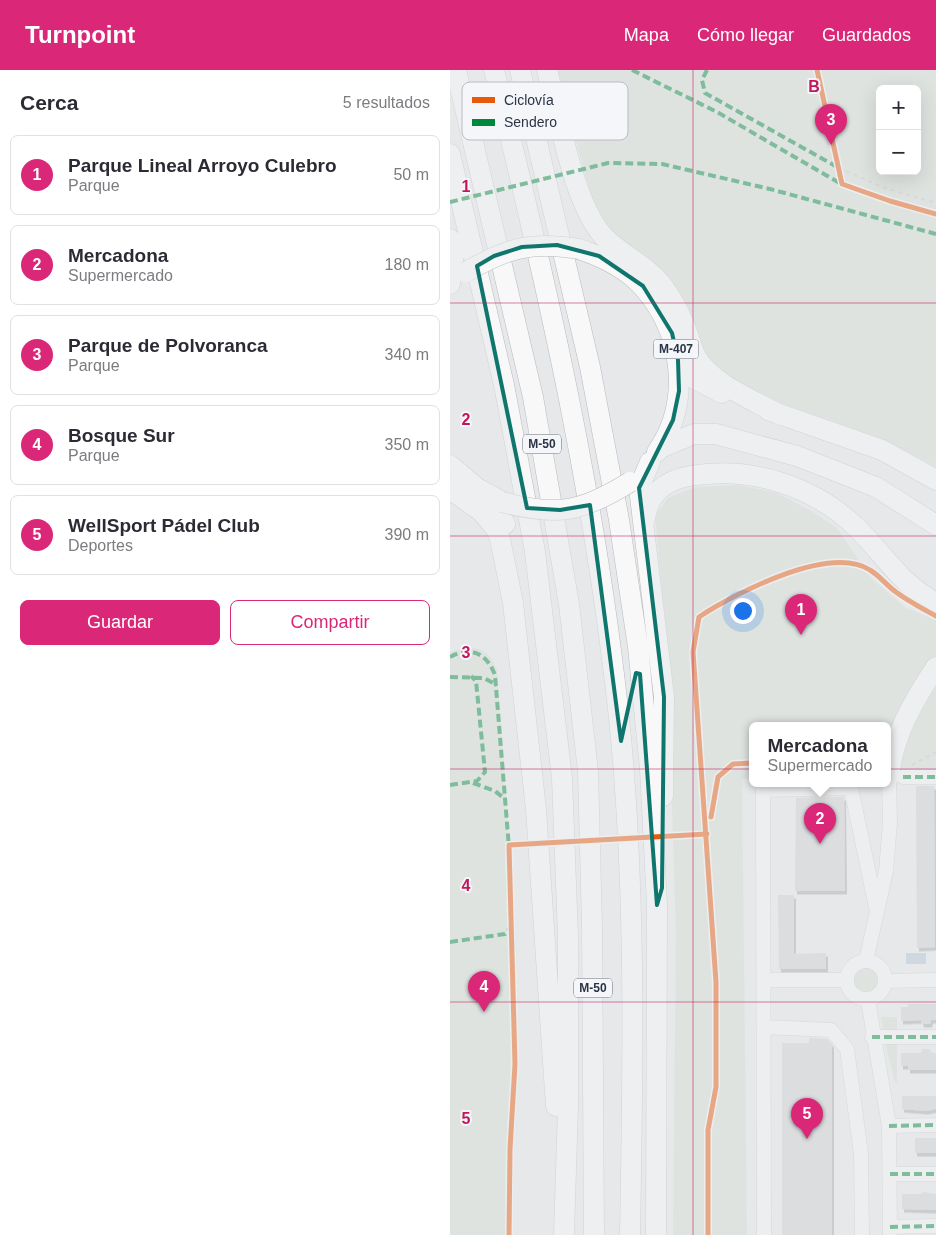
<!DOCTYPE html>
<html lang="es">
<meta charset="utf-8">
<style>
body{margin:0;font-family:Arial,sans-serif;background:#f2f2f3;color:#2b2b33}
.controls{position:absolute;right:15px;top:15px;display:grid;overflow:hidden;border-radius:8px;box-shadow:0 5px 20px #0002}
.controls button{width:45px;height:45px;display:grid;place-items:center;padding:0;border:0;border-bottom:1px solid #e1e1e2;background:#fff;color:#2b2b33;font:25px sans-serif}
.you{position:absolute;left:292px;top:540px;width:18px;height:18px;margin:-12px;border:4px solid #fff;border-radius:50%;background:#1a73e8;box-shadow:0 0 0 8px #1a73e833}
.badge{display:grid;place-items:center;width:32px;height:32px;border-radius:50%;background:#db2777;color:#fff;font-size:16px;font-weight:700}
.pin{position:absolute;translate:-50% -41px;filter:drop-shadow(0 1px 2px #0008)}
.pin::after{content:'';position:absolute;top:26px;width:18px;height:15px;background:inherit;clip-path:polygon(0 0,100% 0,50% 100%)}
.popup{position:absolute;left:299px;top:652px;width:142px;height:65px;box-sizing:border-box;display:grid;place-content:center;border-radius:8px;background:#fff;filter:drop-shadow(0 1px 4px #0005);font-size:16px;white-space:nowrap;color:#7c7c81}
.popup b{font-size:19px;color:#2b2b33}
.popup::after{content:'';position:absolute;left:50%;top:100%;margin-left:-10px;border:10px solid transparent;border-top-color:#fff}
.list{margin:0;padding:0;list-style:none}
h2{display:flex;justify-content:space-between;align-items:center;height:65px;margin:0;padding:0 20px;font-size:21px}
h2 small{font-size:16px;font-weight:400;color:#7c7c81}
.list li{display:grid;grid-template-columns:32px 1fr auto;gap:15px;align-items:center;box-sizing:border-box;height:80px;margin:0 10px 10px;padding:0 10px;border:1px solid #e1e1e2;border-radius:8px}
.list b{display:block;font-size:19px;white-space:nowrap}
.list p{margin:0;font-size:16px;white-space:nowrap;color:#7c7c81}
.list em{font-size:16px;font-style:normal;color:#7c7c81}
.actions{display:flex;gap:10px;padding:15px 20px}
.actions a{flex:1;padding:11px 0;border:1px solid #db2777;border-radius:8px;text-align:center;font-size:18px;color:#db2777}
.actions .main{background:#db2777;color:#fff}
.map{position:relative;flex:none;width:486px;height:1165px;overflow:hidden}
header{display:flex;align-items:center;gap:30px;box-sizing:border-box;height:70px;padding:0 25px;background:#db2777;color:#fff}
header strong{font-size:24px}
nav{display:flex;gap:28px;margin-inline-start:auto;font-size:18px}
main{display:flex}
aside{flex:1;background:#fff}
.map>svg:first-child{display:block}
.green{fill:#d6ded6;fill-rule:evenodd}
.water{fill:#b4c4d5}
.building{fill:#ced0d3;filter:url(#shadow)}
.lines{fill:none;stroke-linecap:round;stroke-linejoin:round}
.minor-casing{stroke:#c4c6c8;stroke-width:15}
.highway-casing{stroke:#b8bbbf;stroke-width:21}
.path{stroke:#c5c6ca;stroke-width:2;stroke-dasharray:4 4;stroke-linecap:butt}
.minor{stroke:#f5f6f7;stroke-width:14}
.highway{stroke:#f8f8f8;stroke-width:20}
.highway-bridge-casing{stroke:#b8bbbf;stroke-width:21;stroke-linecap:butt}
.highway-bridge{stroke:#f8f8f8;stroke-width:20}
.quiet{stroke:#00873e;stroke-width:4;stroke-dasharray:8 4;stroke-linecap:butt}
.cycleway-casing{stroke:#f4f6f9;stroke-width:8}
.cycleway{stroke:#e8590c;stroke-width:5}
.marked{fill:none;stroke:#0f766e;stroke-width:4;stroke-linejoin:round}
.grid{fill:none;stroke:#c2185b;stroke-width:1;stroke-opacity:0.55}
.labels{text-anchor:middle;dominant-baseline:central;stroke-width:4;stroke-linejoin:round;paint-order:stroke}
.shield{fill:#f4f6f9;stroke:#676e7b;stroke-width:1}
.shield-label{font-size:12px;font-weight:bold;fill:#2b3445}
.key{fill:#f4f6f9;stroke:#b8bcc3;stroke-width:1}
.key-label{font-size:14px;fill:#2b3445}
.grid-label{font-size:16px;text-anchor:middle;font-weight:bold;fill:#c2185b;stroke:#f4f6f9;stroke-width:4;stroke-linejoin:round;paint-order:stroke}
</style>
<header>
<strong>Turnpoint</strong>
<nav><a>Mapa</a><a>Cómo llegar</a><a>Guardados</a></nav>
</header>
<main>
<aside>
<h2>Cerca<small>5 resultados</small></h2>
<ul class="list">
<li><span class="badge">1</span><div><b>Parque Lineal Arroyo Culebro</b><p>Parque</p></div><em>50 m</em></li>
<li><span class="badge">2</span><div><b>Mercadona</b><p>Supermercado</p></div><em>180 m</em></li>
<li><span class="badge">3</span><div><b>Parque de Polvoranca</b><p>Parque</p></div><em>340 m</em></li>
<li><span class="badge">4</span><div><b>Bosque Sur</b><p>Parque</p></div><em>350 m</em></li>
<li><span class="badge">5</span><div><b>WellSport Pádel Club</b><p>Deportes</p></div><em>390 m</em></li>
</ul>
<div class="actions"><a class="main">Guardar</a><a>Compartir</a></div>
</aside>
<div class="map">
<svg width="486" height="1165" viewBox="0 0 486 1165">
<defs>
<filter id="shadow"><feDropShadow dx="2" dy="3.5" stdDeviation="0" flood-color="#0004"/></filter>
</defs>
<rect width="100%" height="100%" fill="#e6e8ea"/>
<!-- green -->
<path class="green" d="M107,0h379v397l-53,-28 -119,-42 -38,-21 -22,-23 -92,-118 -18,-27zM430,19h37v82h-37z
M288,415l39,8 36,19 24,16 34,50 35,30 30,12v152h-48v-47h-136v53l-10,1 5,456h-74l3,-303 -9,-282 -12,-134 13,-18 27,-11z
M17,577c17,1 24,8 30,23l19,268 2,148 -4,61 -1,88h-63v-583z
M402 910a13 13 0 1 1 26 0a13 13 0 1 1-26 0Z
M431,947h16v14h-14z
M435,972h12v40l-2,1z"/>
<!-- water -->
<path class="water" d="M456,883h20v11h-20z"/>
<!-- building -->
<path class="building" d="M466,716h18l1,161 -18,1z
M394,727l1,94h-50l1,-93z
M328,825h16v59l32,-1v16h-47z
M458,934h28v16h-5l-1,4h-8l-1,-4 -20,1v-14h7z
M359,968l18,1 5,5v191h-50v-192h27z
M472,979h8l1,4h5v17h-28v-4h-7v-13h20z
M452,1026h34v13l-10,2 -24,-2z
M465,1068h21v15h-21z
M472,1122l14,2v16l-34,-1v-15h20z"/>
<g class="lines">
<defs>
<path id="minor" d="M453,707h33
M397 910a19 19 0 1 1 38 0a19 19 0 1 1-38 0Z
M416,891l20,-90 4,-48 -1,-46
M314,910h83
M435,911l51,-1
M418,930l21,126 1,109
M314,957l67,3 16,19 14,105 1,81
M422,967h64
M439,1056l47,-1
M440,1104h46
M440,1157l46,-1
M314,1165l-1,-445 88,-2 26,124"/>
<path id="highway" d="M6,0l77,327 36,207 19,167 4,155 2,309
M44,0c54,220 105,442 127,668 15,165 12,332 9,497
M70,0l70,297 29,153 19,127 12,122 7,136 -1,330
M97,0c12,46 26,133 57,167 18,18 42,28 58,48 11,15 19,30 25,47 3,8 5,17 9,25 17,28 56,42 84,58
M0,84l54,231 13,69 18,98 27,226 6,158v170l-4,129
M0,169l4,16 -4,29
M129,179c24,8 47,19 64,38 40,45 49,115 14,165
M228,290l17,19 27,14
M318,340l114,40 54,30
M210,378l34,-14h22l81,22 79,31 60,38
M200,392l-11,26 25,209 -1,99
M0,395l27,23 24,13
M0,419l32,23 14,17 4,10 13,64 23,206 20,297
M39,425l16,29
M195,449c3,-25 21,-39 45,-43 60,-10 122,9 166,51 29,28 42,55 80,76
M439,707c4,-41 24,-76 47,-110"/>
</defs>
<!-- minor casing -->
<use href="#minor" class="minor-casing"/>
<!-- highway casing -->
<use href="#highway" class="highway-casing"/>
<!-- path -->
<path class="path" d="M389,98l46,20 51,15
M462,695l24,-13"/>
<!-- minor -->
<use href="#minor" class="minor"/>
<!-- highway -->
<use href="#highway" class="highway"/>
<defs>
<path id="highway-bridge" d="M16,202c41,-24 66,-31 113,-23
M52,432c55,15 80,10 128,-20"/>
</defs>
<!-- highway-bridge casing -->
<use href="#highway-bridge" class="highway-bridge-casing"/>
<!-- highway-bridge -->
<use href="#highway-bridge" class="highway-bridge"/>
<!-- quiet -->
<path class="quiet" d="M182,0l85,42 126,73
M257,0l-5,10 3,13 134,75
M0,132l158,-39 54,1 108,25 166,45
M0,587c21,-12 37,-3 45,18l14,173
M0,607l34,1 13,7
M453,707h33
M23,713l22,8 10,8
M0,715l27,-4 8,-9 -9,-91 -5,-5
M0,872l55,-8 6,-7
M422,967h64
M439,1056l47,-1
M440,1104h46
M440,1157l46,-1"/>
<defs>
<path id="cycleway" d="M367,0l25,114 48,17 46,13
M261,747l7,-40 15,-13 19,-1
M59,1165l1,-86 5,-85 -6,-219 198,-11
M258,1165v-105l8,-43v-105l-23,-330 6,-35c35,-23 130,-73 171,-47 10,6 17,16 26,22 12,9 27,17 40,24"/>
</defs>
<!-- cycleway casing -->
<use href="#cycleway" class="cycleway-casing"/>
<!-- cycleway -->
<use href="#cycleway" class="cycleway"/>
</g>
<!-- marked area -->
<path d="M0 0H486V1165H0ZM107,175l42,11 44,30 29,47 6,27 1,31 -6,29 -34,68 25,209 -2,191 -5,17 -17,-231 -4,-1 -15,68 -31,-236 -30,5 -33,-2 -50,-242 17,-10 28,-9z" fill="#e6e8ea" fill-opacity=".55" fill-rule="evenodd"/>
<path class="marked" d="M107,175l42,11 44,30 29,47 6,27 1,31 -6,29 -34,68 25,209 -2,191 -5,17 -17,-231 -4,-1 -15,68 -31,-236 -30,5 -33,-2 -50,-242 17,-10 28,-9z"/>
<!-- grid -->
<path class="grid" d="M243,0v1165M0,233h486M0,466h486M0,699h486M0,932h486"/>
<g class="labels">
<!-- shield labels -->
<g class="shield">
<rect x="203.5" y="269.5" width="45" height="19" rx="4"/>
<rect x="73" y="364.5" width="38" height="19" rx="4"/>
<rect x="124" y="908.5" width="38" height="19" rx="4"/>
</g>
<g class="shield-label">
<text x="226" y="279">M-407</text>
<text x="92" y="374">M-50</text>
<text x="143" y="918">M-50</text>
</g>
</g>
<!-- legend -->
<rect x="12" y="12" width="166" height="58" rx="8" class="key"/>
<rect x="22" y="27" width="23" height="6" fill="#e8590c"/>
<rect x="22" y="49" width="23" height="7" fill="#00873e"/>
<g class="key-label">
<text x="54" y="35">Ciclovía</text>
<text x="54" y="57">Sendero</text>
</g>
<g class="grid-label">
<text x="364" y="22">B</text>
<text x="16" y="122">1</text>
<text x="16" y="355">2</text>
<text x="16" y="588">3</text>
<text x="16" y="821">4</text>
<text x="16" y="1054">5</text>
</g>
</svg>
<div class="controls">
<button>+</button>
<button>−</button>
</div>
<div class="you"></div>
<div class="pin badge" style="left:351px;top:565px">1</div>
<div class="pin badge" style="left:370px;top:774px">2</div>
<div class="popup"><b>Mercadona</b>Supermercado</div>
<div class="pin badge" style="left:381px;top:75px">3</div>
<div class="pin badge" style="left:34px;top:942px">4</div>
<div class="pin badge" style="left:357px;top:1069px">5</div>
</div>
</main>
